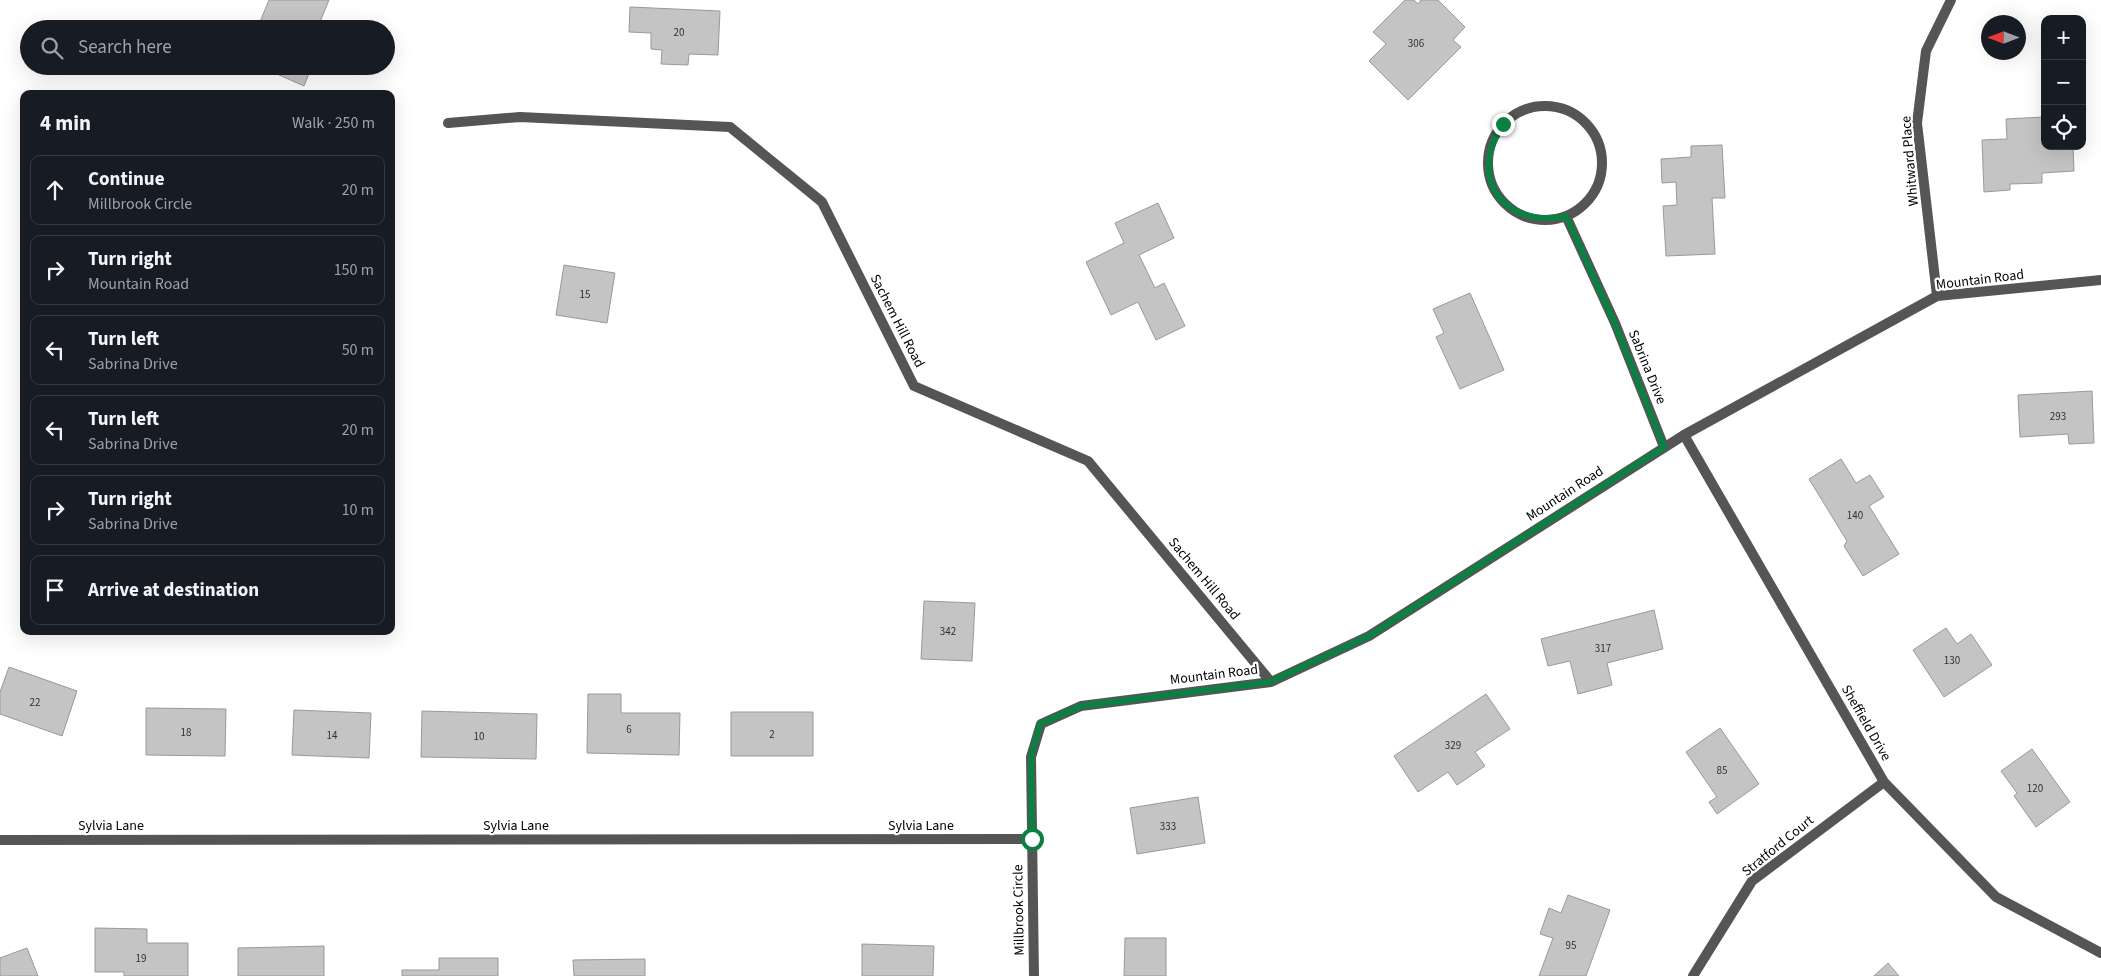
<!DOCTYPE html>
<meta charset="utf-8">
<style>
body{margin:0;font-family:"Source Sans 3",sans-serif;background:#20242c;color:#f1f3f6}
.controls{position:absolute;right:15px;top:15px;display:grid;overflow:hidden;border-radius:10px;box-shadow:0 5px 20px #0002}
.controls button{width:45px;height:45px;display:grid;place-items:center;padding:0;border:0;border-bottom:1px solid #363941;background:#171b24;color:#f1f3f6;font:25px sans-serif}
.compass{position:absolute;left:1981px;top:15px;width:45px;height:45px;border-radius:50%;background:#171b24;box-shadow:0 5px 20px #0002;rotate:270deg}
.stop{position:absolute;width:15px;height:15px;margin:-11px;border:4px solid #0b8043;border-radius:50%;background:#fff}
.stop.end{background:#0b8043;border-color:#fff;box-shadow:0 1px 5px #0008}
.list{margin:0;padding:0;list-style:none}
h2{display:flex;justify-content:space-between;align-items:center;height:65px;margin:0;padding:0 20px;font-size:21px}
h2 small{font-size:16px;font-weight:400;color:#9ea1a6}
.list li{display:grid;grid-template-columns:32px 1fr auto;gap:15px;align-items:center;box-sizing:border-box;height:70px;margin:0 10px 10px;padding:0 10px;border:1px solid #363941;border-radius:10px}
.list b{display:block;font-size:19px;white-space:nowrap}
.list p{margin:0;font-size:16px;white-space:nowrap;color:#9ea1a6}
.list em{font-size:16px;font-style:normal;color:#9ea1a6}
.icon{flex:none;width:28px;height:28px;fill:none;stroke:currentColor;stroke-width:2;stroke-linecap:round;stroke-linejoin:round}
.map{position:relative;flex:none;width:2101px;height:976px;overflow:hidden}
.search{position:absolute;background:#171b24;box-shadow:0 5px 20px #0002;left:20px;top:20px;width:375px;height:55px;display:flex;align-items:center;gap:12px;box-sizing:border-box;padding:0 18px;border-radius:28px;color:#9ea1a6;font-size:19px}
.panel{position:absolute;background:#171b24;box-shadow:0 5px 20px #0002;left:20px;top:90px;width:375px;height:545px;border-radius:10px}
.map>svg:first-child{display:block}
.building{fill:#c4c4c4;stroke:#999}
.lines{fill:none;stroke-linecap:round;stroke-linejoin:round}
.street{stroke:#555;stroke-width:10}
.route{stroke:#0b8043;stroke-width:6}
.labels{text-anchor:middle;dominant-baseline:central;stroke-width:4.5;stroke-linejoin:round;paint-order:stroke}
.number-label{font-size:11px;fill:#313131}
.street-label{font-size:14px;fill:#000;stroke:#fff}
</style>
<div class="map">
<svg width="2101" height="976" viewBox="0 0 2101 976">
<rect width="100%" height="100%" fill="#fff"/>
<!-- building -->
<path class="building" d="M269,0h60l-12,29h-60z
M1405,0h9l4,4 3,-4h17l27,27 -12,13 8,7 -53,53 -39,-39 17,-17 -13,-12z
M630,7l90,4 -2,44 -29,-1 -1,11 -27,-1 1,-14 -11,-1v-16l-22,-1z
M259,66h53l-8,20z
M2043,117l2,29h28l1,25 -32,2v10l-32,1v6l-26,2 -2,-52 25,-1 -1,-20z
M1722,145l3,53h-13l3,56 -49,2 -3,-50 14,-1 -1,-23 -14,1 -1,-24 30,-2v-11z
M1158,203l16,35 -35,17 16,33 9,-5 21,43 -29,14 -18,-38 -27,13 -25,-53 38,-19 -9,-20z
M564,265l51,8 -8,50 -51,-8z
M1470,293l34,77 -44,19 -24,-52 8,-4 -11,-24z
M2092,391l2,52 -25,1 -1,-10 -48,3 -2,-42z
M1841,459l15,24 14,-8 14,22 -15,9 30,48 -36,22 -19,-30 3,-5 -38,-62z
M924,601l51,2 -3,58 -51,-2z
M1654,610l9,39 -56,14 5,22 -34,9 -8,-33 -22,5 -7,-27z
M1946,628l11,16 14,-10 21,31 -48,32 -31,-47z
M9,667l68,24 -15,45 -62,-22v-22z
M588,694h33v19h59l-1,42 -92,-2z
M1486,694l24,35 -35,23 10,14 -28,19 -9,-13 -30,20 -24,-36z
M146,708l80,1 -1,47 -79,-1z
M294,710l77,3 -2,45 -77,-3z
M422,711l115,3 -1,45 -115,-2z
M731,712h82v44h-82z
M1720,728l39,56 -42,30 -8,-12 8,-5 -31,-45z
M2032,749l38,53 -34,25 -22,-31 3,-3 -16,-22z
M1198,797l7,46 -68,11 -7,-46z
M1568,895l42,15 -24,66h-47l14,-38 -13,-4 9,-26 12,5z
M95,928l52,1v14h41v33h-64v-4h-29z
M1125,938h41v38h-42z
M862,944l72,2 -1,30h-71z
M324,946v30h-86v-28z
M27,948l11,28h-38v-18z
M439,958h59v18h-96v-6h37z
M645,959v17h-71l-1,-16z
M1888,963l11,13h-25z"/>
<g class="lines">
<!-- street -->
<path class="street" d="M1488 163a57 57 0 1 1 114 0a57 57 0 1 1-114 0Z
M448,123l72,-6 210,10 92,75 92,184 174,75 183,221
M1566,216l49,107 49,124
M1937,296l-20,-173 9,-72 25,-51
M1684,435l200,347 112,115 105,56
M0,840l1032,-1
M1034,976l-3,-219 10,-33 40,-18 190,-24 98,-46 315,-201 253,-139 164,-16
M1693,976l59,-95 132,-99"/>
</g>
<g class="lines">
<!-- route -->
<path class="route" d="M1032,839l-1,-82 9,-33 41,-18 189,-24 99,-46 295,-189 -49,-123 -49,-108c-63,13 -99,-39 -63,-92"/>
</g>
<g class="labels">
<!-- number labels -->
<g class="number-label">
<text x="679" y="32">20</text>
<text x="1416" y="43">306</text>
<text x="585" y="294">15</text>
<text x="2058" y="416">293</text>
<text x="1855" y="515">140</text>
<text x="948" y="631">342</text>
<text x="1603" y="648">317</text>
<text x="1952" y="660">130</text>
<text x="35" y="702">22</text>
<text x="629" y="729">6</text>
<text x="186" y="732">18</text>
<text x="772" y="734">2</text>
<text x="332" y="735">14</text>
<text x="479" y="736">10</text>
<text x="1453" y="745">329</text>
<text x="1722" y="770">85</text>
<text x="2035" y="788">120</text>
<text x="1168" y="826">333</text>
<text x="1571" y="945">95</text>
<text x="141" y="958">19</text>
</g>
<!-- street labels -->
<g class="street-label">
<text transform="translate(1910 161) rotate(-95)">Whitward Place</text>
<text transform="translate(1980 280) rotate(-7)">Mountain Road</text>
<text transform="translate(897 321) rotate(63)">Sachem Hill Road</text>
<text transform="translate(1647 367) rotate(68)">Sabrina Drive</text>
<text transform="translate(1565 494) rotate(-33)">Mountain Road</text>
<text transform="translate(1204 579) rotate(50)">Sachem Hill Road</text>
<text transform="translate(1214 675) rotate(-7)">Mountain Road</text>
<text transform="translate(1866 723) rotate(60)">Sheffield Drive</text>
<text x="111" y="826">Sylvia Lane</text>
<text x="516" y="826">Sylvia Lane</text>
<text x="921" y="826">Sylvia Lane</text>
<text transform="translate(1778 846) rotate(-39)">Stratford Court</text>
<text transform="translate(1019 910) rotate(-91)">Millbrook Circle</text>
</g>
</g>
</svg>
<div class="controls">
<button>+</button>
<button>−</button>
<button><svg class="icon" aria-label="locate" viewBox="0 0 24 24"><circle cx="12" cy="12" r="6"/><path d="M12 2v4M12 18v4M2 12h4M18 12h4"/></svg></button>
</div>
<svg class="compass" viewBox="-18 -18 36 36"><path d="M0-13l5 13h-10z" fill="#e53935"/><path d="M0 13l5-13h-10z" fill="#9ea1a6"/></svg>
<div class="stop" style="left:1032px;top:839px"></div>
<div class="stop end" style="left:1503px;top:124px"></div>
<div class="search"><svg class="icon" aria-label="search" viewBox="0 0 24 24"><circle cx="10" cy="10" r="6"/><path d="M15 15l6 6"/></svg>Search here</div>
<section class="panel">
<h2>4 min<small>Walk · 250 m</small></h2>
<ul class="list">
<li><svg class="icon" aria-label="ahead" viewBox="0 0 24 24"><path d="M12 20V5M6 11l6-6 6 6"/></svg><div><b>Continue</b><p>Millbrook Circle</p></div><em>20 m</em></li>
<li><svg class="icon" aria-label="right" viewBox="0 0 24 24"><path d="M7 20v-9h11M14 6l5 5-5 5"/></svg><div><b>Turn right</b><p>Mountain Road</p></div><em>150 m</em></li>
<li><svg class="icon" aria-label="left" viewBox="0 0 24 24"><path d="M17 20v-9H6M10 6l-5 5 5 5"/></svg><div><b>Turn left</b><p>Sabrina Drive</p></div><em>50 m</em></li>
<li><svg class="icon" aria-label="left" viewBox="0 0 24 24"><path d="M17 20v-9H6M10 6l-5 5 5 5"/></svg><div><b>Turn left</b><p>Sabrina Drive</p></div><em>20 m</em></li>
<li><svg class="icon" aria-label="right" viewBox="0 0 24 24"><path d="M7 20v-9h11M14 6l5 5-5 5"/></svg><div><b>Turn right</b><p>Sabrina Drive</p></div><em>10 m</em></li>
<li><svg class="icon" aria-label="arrive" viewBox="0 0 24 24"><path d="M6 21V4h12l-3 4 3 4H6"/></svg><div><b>Arrive at destination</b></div></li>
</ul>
</section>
</div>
